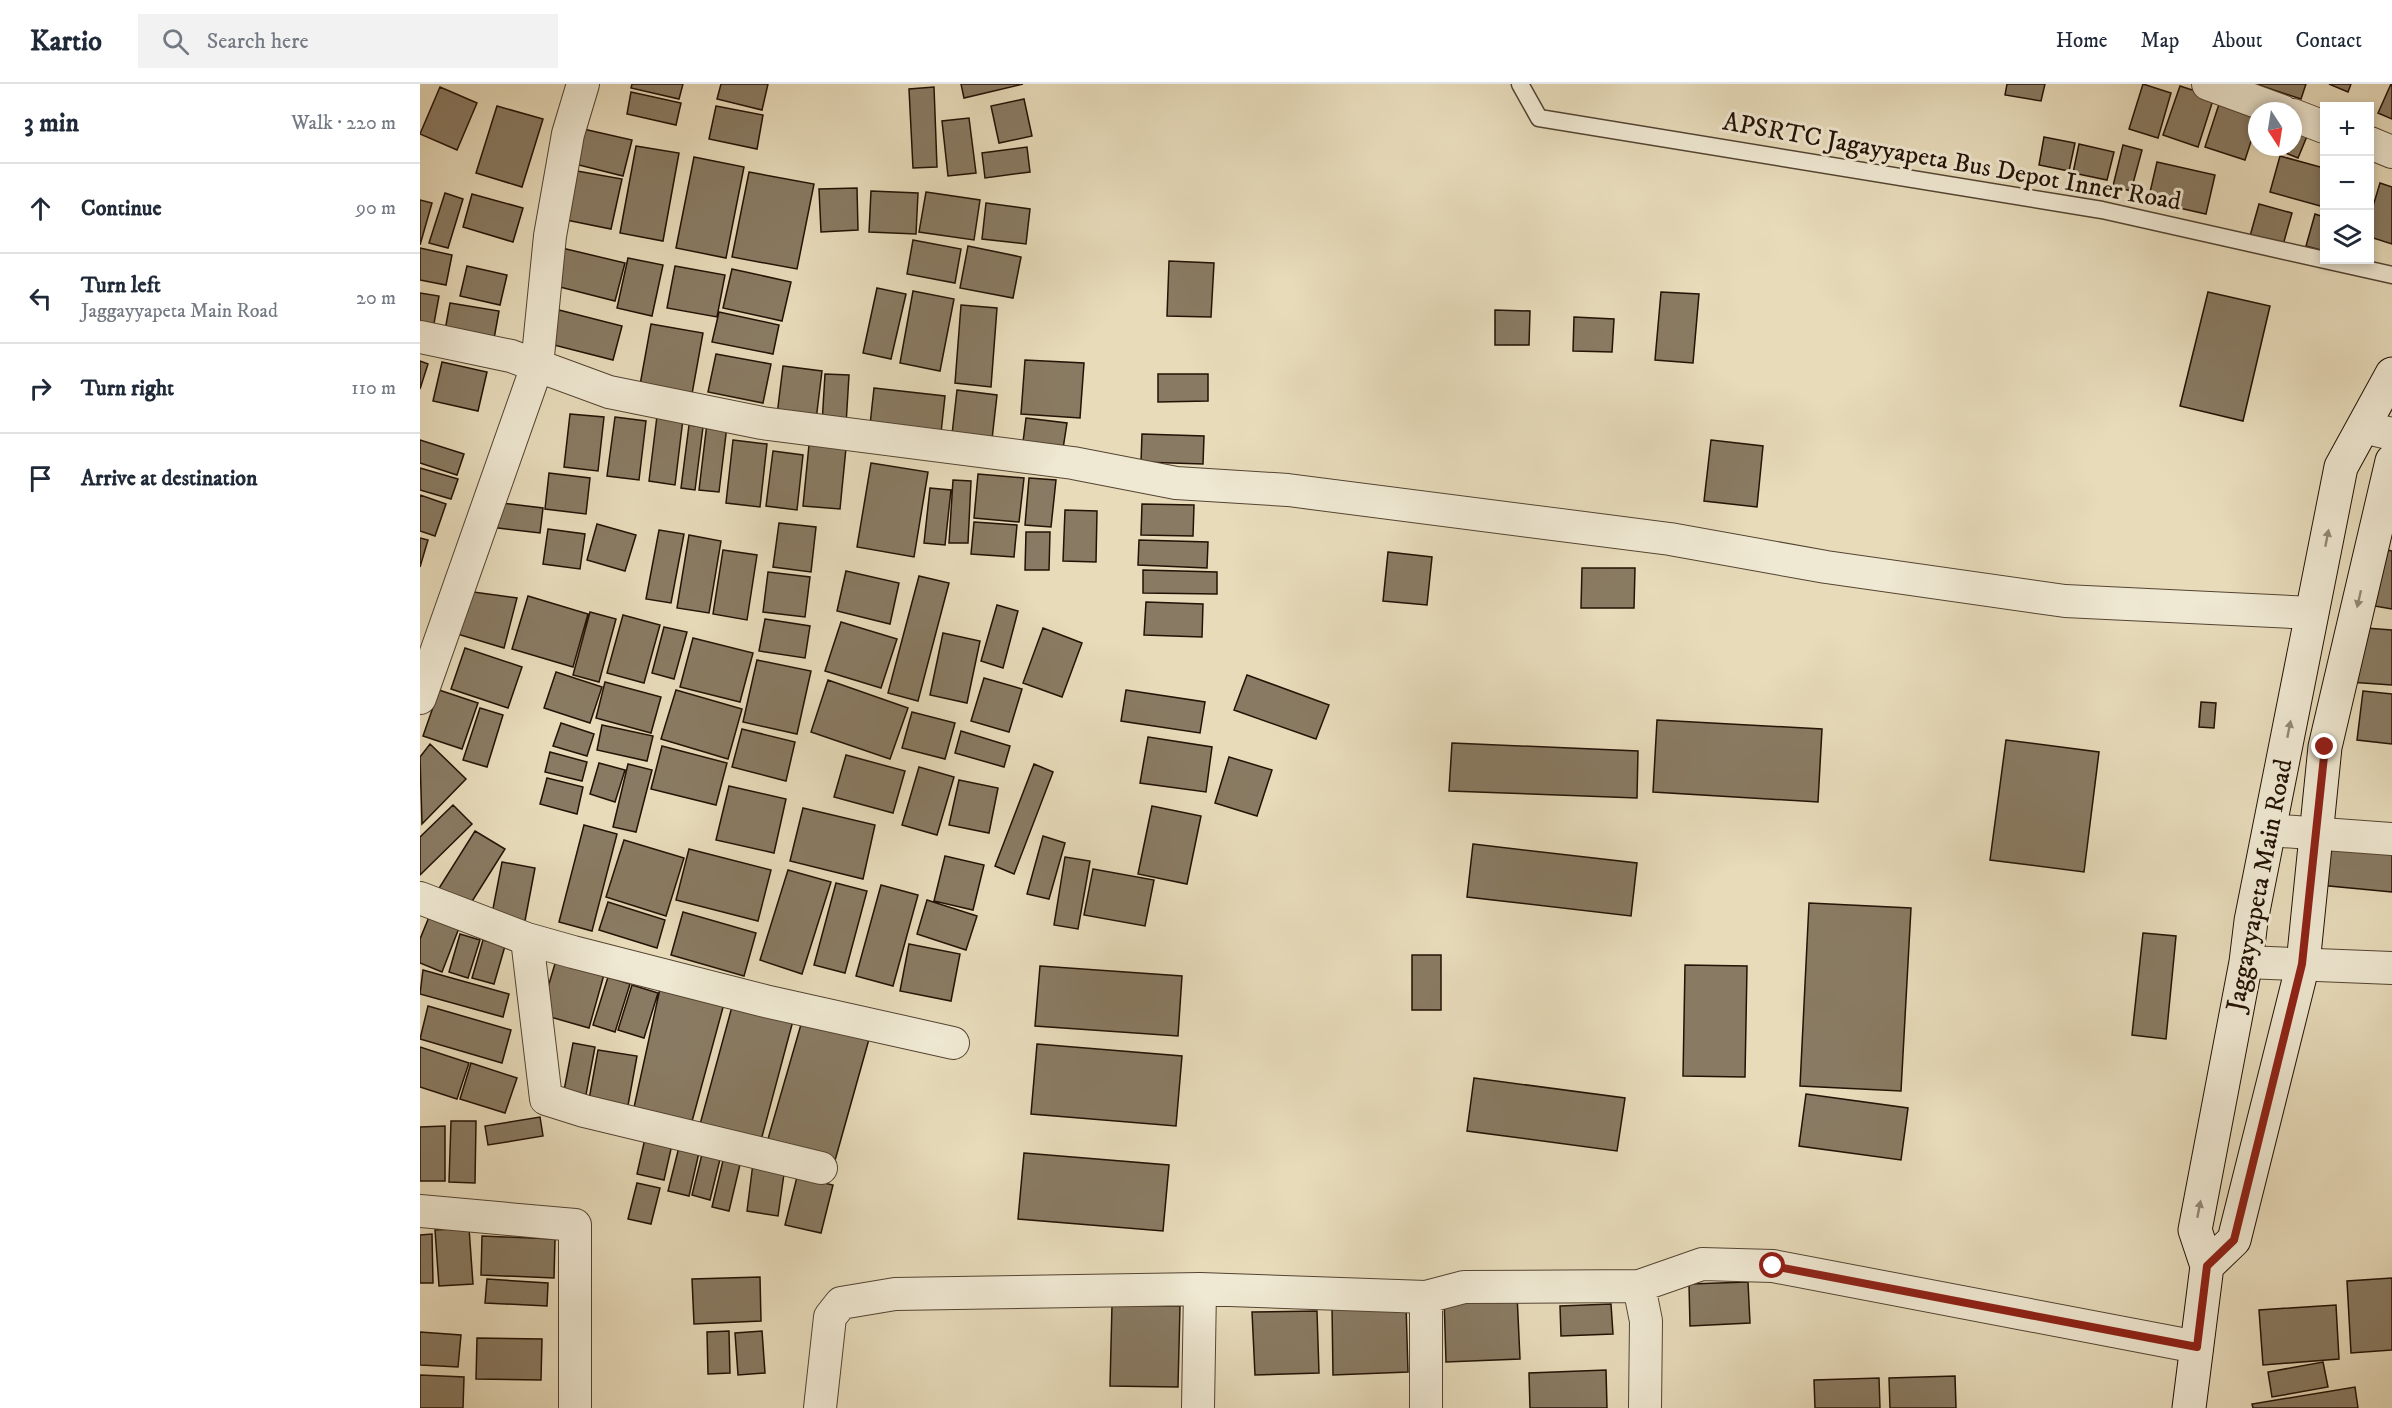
<!DOCTYPE html>
<meta charset="utf-8">
<style>
body{margin:0;font-family:"IM FELL DW Pica",serif;background:#f2f2f3;color:#1f2937}
.controls{position:absolute;right:18px;top:18px;display:grid;overflow:hidden;border-radius:0px;box-shadow:0 3px 9px #0003}
.controls button{width:54px;height:54px;display:grid;place-items:center;padding:0;border:0;border-bottom:2px solid #e0e1e3;background:#fff;color:#1f2937;font:30px sans-serif}
.compass{position:absolute;left:1828px;top:18px;width:54px;height:54px;border-radius:50%;background:#fff;box-shadow:0 3px 9px #0003;rotate:168deg}
.stop{position:absolute;width:18px;height:18px;margin:-14px;border:4px solid #8f2418;border-radius:50%;background:#fff}
.stop.end{background:#8f2418;border-color:#fff;box-shadow:0 2px 6px #0008}
.list{margin:0;padding:0;list-style:none}
h2{display:flex;justify-content:space-between;align-items:center;height:78px;margin:0;padding:0 24px;font-size:26px}
h2 small{font-size:20px;font-weight:400;color:#747a83}
.list li{display:grid;grid-template-columns:39px 1fr auto;gap:18px;align-items:center;box-sizing:border-box;height:90px;padding:0 24px;border-top:2px solid #e0e1e3}
.list b{display:block;font-size:22px;white-space:nowrap}
.list p{margin:0;font-size:20px;white-space:nowrap;color:#747a83}
.list em{font-size:20px;font-style:normal;color:#747a83}
.icon{flex:none;width:33px;height:33px;fill:none;stroke:currentColor;stroke-width:2;stroke-linecap:round;stroke-linejoin:round}
.map{position:relative;flex:none;width:1972px;height:1324px;overflow:hidden}
header{display:flex;align-items:center;gap:36px;box-sizing:border-box;height:84px;padding:0 30px;background:#fff;border-bottom:2px solid #e0e1e3}
header strong{font-size:28px}
nav{display:flex;gap:33px;margin-inline-start:auto;font-size:21px}
.search{width:420px;height:54px;background:#f2f2f3;display:flex;align-items:center;gap:15px;box-sizing:border-box;padding:0 21px;border-radius:0px;color:#747a83;font-size:22px}
main{display:flex}
aside{flex:1;background:#fff}
.map>svg:first-child{display:block}
.building{fill:#897b63;stroke:#231205;stroke-width:1.5}
.lines{fill:none;stroke-linecap:round;stroke-linejoin:round}
.service-casing{stroke:#544432;stroke-width:19}
.minor-casing{stroke:#544432;stroke-width:34}
.secondary-casing{stroke:#231205;stroke-width:35}
.service{stroke:#efe8d2;stroke-width:16}
.minor{stroke:#efe8d2;stroke-width:32}
.secondary{stroke:#efe8d2;stroke-width:33}
.oneway{fill:#938876}
.route{stroke:#8f2418;stroke-width:8}
.labels{text-anchor:middle;dominant-baseline:central;stroke-width:6;stroke-linejoin:round;paint-order:stroke}
.street-label{font-size:26px;fill:#231205;stroke:#efe8d2}
</style>
<header>
<strong>Kartio</strong>
<div class="search"><svg class="icon" aria-label="search" viewBox="0 0 24 24"><circle cx="10" cy="10" r="6"/><path d="M15 15l6 6"/></svg>Search here</div>
<nav><a>Home</a><a>Map</a><a>About</a><a>Contact</a></nav>
</header>
<main>
<aside>
<h2>3 min<small>Walk · 220 m</small></h2>
<ul class="list">
<li><svg class="icon" aria-label="ahead" viewBox="0 0 24 24"><path d="M12 20V5M6 11l6-6 6 6"/></svg><div><b>Continue</b></div><em>90 m</em></li>
<li><svg class="icon" aria-label="left" viewBox="0 0 24 24"><path d="M17 20v-9H6M10 6l-5 5 5 5"/></svg><div><b>Turn left</b><p>Jaggayyapeta Main Road</p></div><em>20 m</em></li>
<li><svg class="icon" aria-label="right" viewBox="0 0 24 24"><path d="M7 20v-9h11M14 6l5 5-5 5"/></svg><div><b>Turn right</b></div><em>110 m</em></li>
<li><svg class="icon" aria-label="arrive" viewBox="0 0 24 24"><path d="M6 21V4h12l-3 4 3 4H6"/></svg><div><b>Arrive at destination</b></div></li>
</ul>
</aside>
<div class="map">
<svg width="1972" height="1324" viewBox="0 0 1972 1324">
<rect width="100%" height="100%" fill="#e7dbba"/>
<filter id="stains"><feTurbulence type="fractalNoise" baseFrequency=".00333" numOctaves="4"/><feColorMatrix values="0 0 0 0 .2 0 0 0 0 .09 0 0 0 0 .02 0 0 0 .5 -.17"/></filter>
<radialGradient id="worn" r=".72"><stop offset=".6" stop-color="#630" stop-opacity="0"/><stop offset="1" stop-color="#630" stop-opacity=".3"/></radialGradient>
<!-- building -->
<path class="building" d="M212,0h51l-4,15 -48,-11z
M301,0h47l-6,26 -45,-11z
M541,0h62l-59,14z
M1587,0h38l-4,17 -36,-6z
M1723,0l28,9 -13,45 -29,-9z
M1836,0h50l-5,15z
M1909,0h22l-3,8z
M1971,0h1v35l-14,-6z
M1760,2l34,11 -16,50 -35,-12z
M20,3l37,16 -20,47 -37,-16z
M514,3l3,80 -24,1 -4,-79z
M211,8l50,11 -5,22 -49,-11z
M1801,14l36,13v12l-12,37 -40,-13z
M604,15l8,37 -33,7 -8,-37z
M77,22l46,13 -21,68 -46,-14z
M296,22l47,9 -6,34 -48,-10z
M549,34l7,55 -28,3 -6,-55z
M1873,39l17,6 -12,29 -27,-11h22z
M159,44l53,12 -9,36 -52,-13z
M1624,53l31,6 -6,28 -30,-6z
M1659,60l35,8 -7,28 -34,-7z
M1703,61l19,5 -11,41 -18,-5z
M216,62l43,7 -16,88 -43,-8z
M607,63l3,25 -45,6 -3,-25z
M1860,72l44,12v39l-54,-15z
M274,73l50,10 -18,91 -50,-10z
M1737,78l58,13 -9,39 -58,-13z
M146,85l56,10 -11,50 -55,-11z
M329,88l65,12 -17,85 -65,-12z
M1960,99l12,4v57l-22,-7v-21z
M437,104l1,42 -37,2 -2,-43z
M451,107l47,2 -2,41 -47,-2z
M506,108l54,8 -6,40 -55,-8z
M25,109l18,6 -15,49 -19,-5z
M52,110l51,14 -10,34 -50,-15z
M0,116l12,3 -12,42z
M566,119l44,6 -4,35 -44,-5z
M1839,120l33,9 -9,32 -33,-9z
M1895,130l9,3v34l-18,-5z
M493,156l48,9 -6,34 -48,-9z
M548,162l53,11 -8,41 -53,-10z
M0,164l32,7 -6,30 -26,-5z
M142,164l63,15 -10,38 -63,-16z
M208,174l35,7 -11,51 -35,-8z
M749,177l45,2 -3,54 -44,-1z
M47,182l40,9 -7,30 -40,-9z
M255,182l50,9 -8,42 -50,-9z
M312,185l59,13 -9,39 -59,-13z
M457,204l29,6 -15,65 -28,-6z
M493,207l41,8 -14,72 -40,-8z
M1241,208l38,2 -6,69 -38,-3z
M1788,208l62,14 -27,115 -63,-15z
M0,209l19,3 -6,33 -13,-2z
M30,219l49,8 -7,39 -49,-9z
M541,221l36,3 -6,79 -36,-4z
M139,226l63,16 -9,34 -63,-16z
M1075,226l35,1 -1,34h-34z
M299,228l60,13 -6,29 -61,-12z
M1154,233l40,2 -2,33 -39,-1z
M231,240l52,9 -11,61 -52,-9z
M296,270l55,10 -8,39 -55,-11z
M605,276l59,3 -4,55 -59,-4z
M0,277l8,3 -8,25z
M22,278l45,10 -9,39 -45,-10z
M363,282l39,5 -6,49 -39,-5z
M405,290l24,1 -3,50 -24,-1z
M738,290h50v27l-50,1z
M454,304l71,8 -5,46 -71,-8z
M537,306l40,5 -6,53 -40,-5z
M150,330l34,3 -6,54 -34,-4z
M237,332l26,3 -8,66 -26,-4z
M195,333l31,4 -7,59 -32,-4z
M606,334l41,5 -5,32 -40,-5z
M287,339l20,3 -8,66 -20,-2z
M269,341l14,2 -8,63 -14,-2z
M722,350l62,2 -1,28 -62,-2z
M0,356l44,14 -7,21 -37,-12z
M313,356l34,4 -7,63 -34,-4z
M1291,356l52,6 -6,61 -53,-6z
M389,361l37,3 -6,61 -37,-3z
M353,367l30,4 -6,55 -31,-4z
M451,379l57,9 -14,85 -57,-10z
M0,384l38,11 -7,20 -31,-9z
M129,389l41,5 -4,36 -41,-5z
M558,390l46,4 -5,44 -45,-4z
M609,394l27,2 -5,47 -26,-2z
M533,396l18,1 -3,62h-19z
M510,404l21,2 -6,55 -21,-2z
M0,411l26,9 -11,32 -15,-5z
M73,418l50,6 -3,25 -50,-6z
M722,420l52,1 -1,31 -52,-1z
M645,426l32,1 -1,51 -33,-1z
M554,438l43,3 -3,32 -43,-3z
M359,439l37,4 -5,45 -38,-5z
M177,440l39,11 -11,36 -38,-11z
M128,445l37,5 -5,35 -37,-5z
M239,446l25,4 -13,69 -25,-4z
M606,448h24l-1,38h-24z
M269,451l32,6 -12,72 -32,-5z
M0,454l8,2 -8,27z
M719,456l69,2 -1,26 -69,-3z
M1948,462l24,5v58l-35,-6z
M303,466l34,5 -10,65 -34,-6z
M968,468l44,5 -5,48 -44,-4z
M1162,484h53l-1,40h-53z
M723,486l74,2v22l-74,-1z
M426,487l53,12 -9,41 -53,-13z
M348,488l42,5 -5,40 -42,-5z
M499,492l30,7 -31,118 -30,-8z
M46,507l51,7 -13,50 -50,-15z
M108,512l60,18 -15,53 -61,-18z
M726,518l57,2 -1,33 -58,-2z
M577,521l21,6 -15,57 -22,-7z
M170,528l26,7 -17,63 -26,-7z
M203,531l37,10 -16,58 -37,-10z
M345,535l45,7 -5,32 -46,-7z
M421,538l56,17 -16,49 -56,-17z
M244,543l23,5 -13,47 -22,-6z
M1932,543l40,3v55l-43,-3z
M623,544l39,15 -20,54 -39,-14z
M523,549l37,8 -13,62 -37,-8z
M273,554l60,15 -13,49 -60,-15z
M45,564l57,19 -14,41 -57,-19z
M337,576l54,11 -14,63 -54,-12z
M136,588l46,15 -12,36 -46,-15z
M827,591l82,30 -13,34 -82,-29z
M564,594l38,11 -13,43 -38,-11z
M408,596l80,28 -18,51 -79,-27z
M185,598l56,15 -10,36 -55,-15z
M19,606l39,13 -16,46 -39,-13z
M256,606l66,19 -14,50 -67,-20z
M706,606l79,12 -5,31 -79,-12z
M1943,607l29,3v50l-35,-4z
M1781,618l15,1 -2,25 -15,-1z
M60,624l23,7 -16,52 -24,-7z
M492,628l43,11 -10,36 -43,-11z
M1237,636l165,9 -4,73 -165,-10z
M141,639l33,11 -7,22 -34,-10z
M182,641l51,11 -6,25 -50,-11z
M322,645l53,13 -9,39 -54,-14z
M541,647l49,15 -6,21 -49,-14z
M728,653l64,10 -6,45 -66,-9z
M1586,656l93,12 -15,120 -94,-12z
M1032,659l186,8 -1,47 -188,-7z
M10,660l36,35 -44,45 -2,-67z
M242,662l65,17 -11,42 -65,-16z
M130,668l37,10 -5,19 -37,-9z
M426,671l59,16 -12,42 -59,-16z
M809,673l43,13 -15,46 -42,-13z
M179,679l26,7 -10,32 -25,-8z
M208,680l24,6 -16,62 -23,-5z
M614,680l19,8 -39,102 -19,-8z
M499,683l35,10 -17,58 -35,-10z
M127,694l36,9 -6,27 -37,-10z
M539,696l39,8 -9,45 -40,-8z
M309,702l57,13 -12,54 -58,-13z
M33,721l19,19 -52,51v-38z
M732,722l49,10 -14,68 -49,-10z
M383,724l72,17 -12,54 -73,-18z
M164,741l33,9 -25,97 -33,-9z
M55,747l30,18 -39,62 -30,-18z
M623,752l22,7 -16,56 -22,-5z
M1903,754l69,7v47l-73,-7z
M204,756l60,18 -18,58 -60,-19z
M1053,760l164,19 -6,53 -164,-19z
M269,765l82,21 -13,51 -82,-21z
M525,772l39,9 -11,45 -39,-9z
M645,773l25,4 -12,68 -24,-4z
M82,778l33,6 -11,58 -33,-7z
M673,785l61,11 -9,46 -61,-11z
M368,786l43,12 -29,92 -42,-14z
M416,799l31,8 -22,82 -31,-8z
M461,801l37,10 -25,91 -37,-10z
M507,816l50,16 -11,34 -49,-16z
M188,818l57,18 -8,28 -58,-18z
M1389,819l102,5 -10,183 -101,-5z
M263,828l73,21 -12,43 -73,-21z
M9,833l30,11 -17,44 -22,-9v-24z
M1723,849l33,3 -10,103 -34,-4z
M40,850l20,6 -12,38 -19,-6z
M63,856l22,6 -11,38 -22,-6z
M489,860l51,10 -9,47 -51,-10z
M992,871h29v55h-29z
M137,873l48,14 -16,57 -49,-14z
M1265,881l62,1 -2,111 -62,-1z
M620,882l142,10 -4,60 -143,-10z
M3,886l86,24 -6,23 -83,-23z
M188,893l22,7 -15,48 -22,-7z
M241,900l64,16 -34,125 -58,-13z
M212,901l26,8 -14,45 -26,-8z
M313,919l61,14 -34,127 -61,-16z
M8,922l83,24 -9,33 -82,-24z
M384,930l67,18 -37,132 -68,-18z
M153,959l22,4 -10,53 -22,-4z
M617,960l145,12 -6,70 -145,-12z
M0,963l49,16 -12,36 -37,-12z
M178,966l39,6 -10,55 -39,-6z
M51,979l46,15 -12,35 -45,-14z
M1054,994l151,20 -8,53 -150,-20z
M1386,1010l102,14 -7,52 -102,-14z
M120,1033l3,19 -55,9 -3,-19z
M31,1037h25l-1,62 -26,-1z
M25,1042v55h-25v-54z
M226,1050l27,6 -9,40 -27,-6z
M261,1055l20,5 -12,52 -21,-5z
M284,1062l18,5 -12,49 -18,-5z
M305,1068l17,4 -13,55 -17,-4z
M604,1069l145,12 -6,66 -145,-12z
M333,1079l32,4 -7,49 -31,-5z
M377,1093l36,8 -12,48 -36,-8z
M217,1099l23,5 -9,36 -23,-5z
M49,1144l4,56 -34,2 -4,-56z
M12,1150l1,49h-13v-48z
M62,1152l73,3 -1,39 -73,-3z
M340,1193l1,44 -67,3 -2,-45z
M1972,1194v72l-41,3 -4,-72z
M67,1195l61,4 -1,23 -62,-3z
M1328,1198l2,41 -60,3 -1,-42z
M1097,1210l3,65 -74,3 -2,-65z
M1191,1220l2,30 -52,2 -1,-30z
M692,1221l68,1 -2,81 -68,-1z
M986,1221l2,67 -75,3 -1,-68z
M1916,1221l3,54 -76,6 -4,-55z
M897,1227l2,62 -64,2 -3,-63z
M309,1247l1,42 -22,1 -1,-42z
M342,1247l3,42 -27,2 -3,-42z
M0,1248l41,3 -3,32 -38,-2z
M57,1254l65,1 -1,41 -65,-1z
M1903,1278l5,25 -56,10 -4,-25z
M1186,1286l1,38h-77l-1,-35z
M0,1291l44,2 -1,31h-43z
M1535,1292l1,32h-66l-1,-30z
M1459,1294l1,30h-65l-1,-28z
M1935,1303l3,21h-105l-1,-4z"/>
<g class="lines">
<defs>
<path id="service" d="M1100,0l19,34 563,92 290,65"/>
<path id="minor" d="M1788,0l74,27
M1873,31l31,12
M1950,59l22,9
M0,253l91,19 98,36 153,31 311,40 103,20 112,7 382,49 156,28 239,34 247,12
M1943,343l29,7
M0,614l117,-332 13,-130 18,-102 15,-50
M1849,746l123,9
M0,814l107,41 46,13 192,49 188,42
M107,855l19,160 38,12 237,57
M1826,878l146,6
M0,1127l155,14v183
M1219,1202l7,35 -1,87
M400,1324l10,-91 11,-14 54,-9 305,-5 226,8 38,-10 175,-1 63,-22 71,2 424,81
M778,1324l2,-119
M1006,1324v-111"/>
<path id="secondary" d="M1787,1182l27,-26 69,-276 22,-217 67,-286
M1769,1324l18,-142 -12,-36 51,-268 5,-41 90,-454 51,-93"/>
</defs>
<!-- service casing -->
<use href="#service" class="service-casing"/>
<!-- minor casing -->
<use href="#minor" class="minor-casing"/>
<!-- secondary casing -->
<use href="#secondary" class="secondary-casing"/>
<!-- service -->
<use href="#service" class="service"/>
<!-- minor -->
<use href="#minor" class="minor"/>
<!-- secondary -->
<use href="#secondary" class="secondary"/>
</g>
<!-- one-way arrows -->
<defs><path id="oneway-solid" d="M-6-.8H1V-3.2L6.5 0L1 3.2V.8H-6Z" transform="scale(1.5)"/></defs>
<g class="oneway">
<use href="#oneway-solid" transform="translate(1907 454) rotate(-79)"/>
<use href="#oneway-solid" transform="translate(1939 515) rotate(103)"/>
<use href="#oneway-solid" transform="translate(1869 645) rotate(-79)"/>
<use href="#oneway-solid" transform="translate(1779 1125) rotate(-79)"/>
</g>
<g class="lines">
<!-- route -->
<path class="route" d="M1353,1182l424,81 10,-81 27,-26 68,-276 23,-217"/>
</g>
<g class="labels">
<!-- street labels -->
<g class="street-label">
<text transform="translate(1532 78) rotate(10)">APSRTC Jagayyapeta Bus Depot Inner Road</text>
<text transform="translate(1840 801) rotate(-79)">Jaggayyapeta Main Road</text>
</g>
</g>
<rect width="100%" height="100%" filter="url(#stains)"/>
<rect width="100%" height="100%" fill="url(#worn)"/>
</svg>
<div class="controls">
<button>+</button>
<button>−</button>
<button><svg class="icon" aria-label="layers" viewBox="0 0 24 24"><path d="M12 4l9 5-9 5-9-5zM3 14l9 5 9-5"/></svg></button>
</div>
<svg class="compass" viewBox="-18 -18 36 36"><path d="M0-13l5 13h-10z" fill="#e53935"/><path d="M0 13l5-13h-10z" fill="#747a83"/></svg>
<div class="stop" style="left:1353px;top:1182px"></div>
<div class="stop end" style="left:1905px;top:663px"></div>
</div>
</main>
